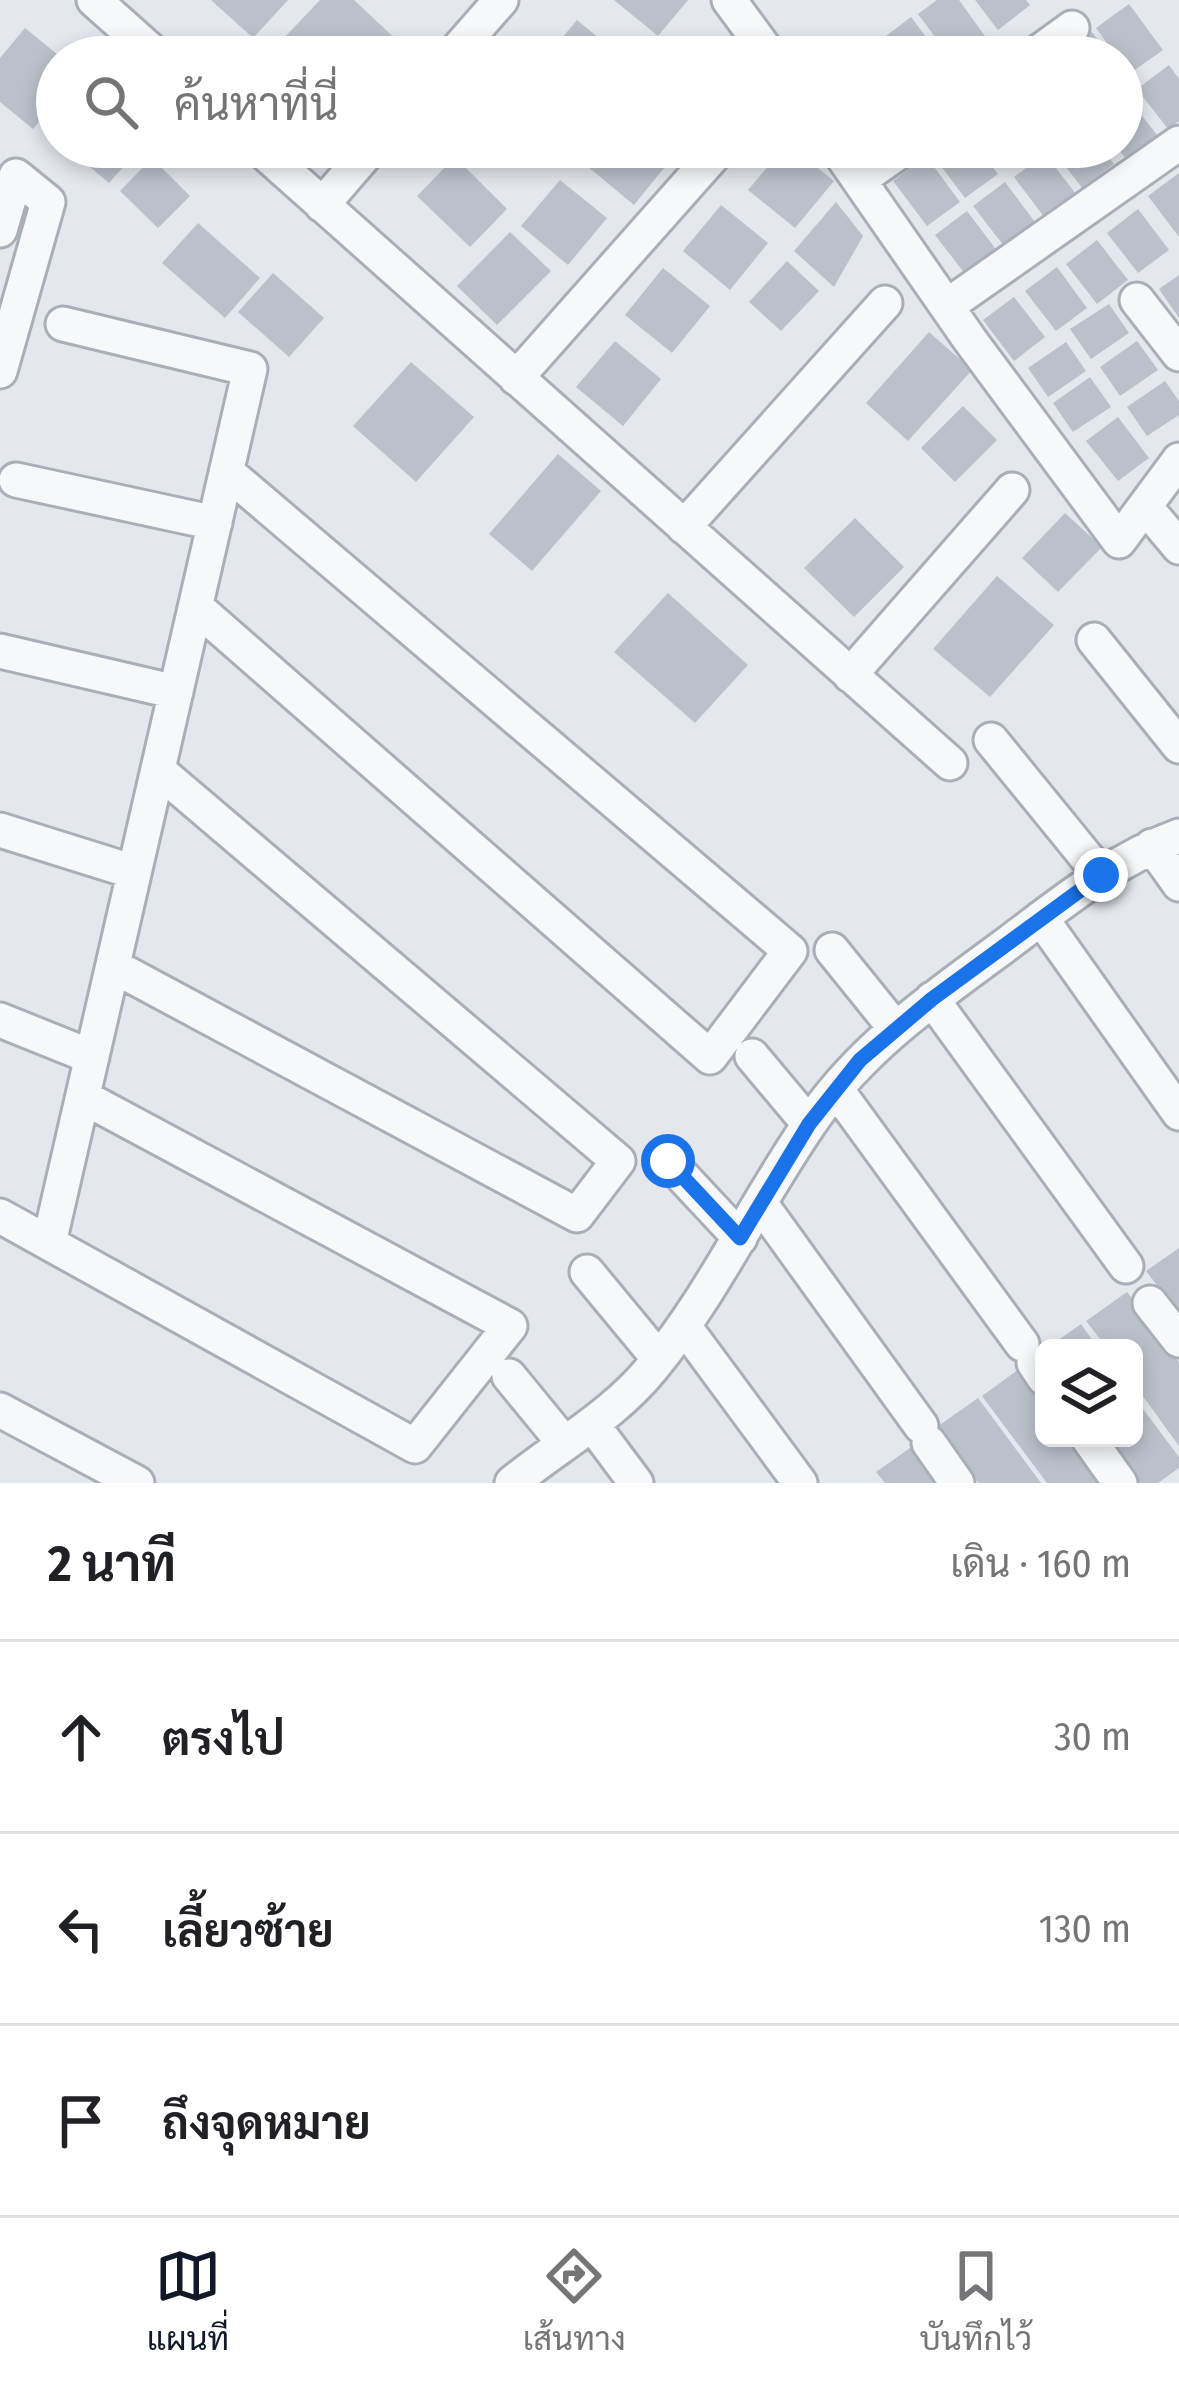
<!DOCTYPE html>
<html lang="th">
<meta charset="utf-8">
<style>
body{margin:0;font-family:"Fira Sans Condensed",Sarabun,sans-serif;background:#f2f2f2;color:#202124}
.controls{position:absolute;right:36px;bottom:36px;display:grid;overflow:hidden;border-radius:18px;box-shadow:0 6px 18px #0003}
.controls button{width:108px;height:108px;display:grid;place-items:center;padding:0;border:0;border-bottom:3px solid #e0e0e0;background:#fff;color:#202124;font:60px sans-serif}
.stop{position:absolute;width:36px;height:36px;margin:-27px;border:9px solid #1a73e8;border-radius:50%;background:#fff}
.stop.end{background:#1a73e8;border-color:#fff;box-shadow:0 3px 12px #0008}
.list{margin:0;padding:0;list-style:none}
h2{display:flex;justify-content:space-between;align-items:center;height:156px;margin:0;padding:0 48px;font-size:51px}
h2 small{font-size:39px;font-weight:400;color:#757577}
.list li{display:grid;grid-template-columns:78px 1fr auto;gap:36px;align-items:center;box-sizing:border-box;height:192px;padding:0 48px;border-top:3px solid #e0e0e0}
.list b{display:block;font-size:45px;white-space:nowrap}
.list em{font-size:39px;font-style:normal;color:#757577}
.icon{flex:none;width:66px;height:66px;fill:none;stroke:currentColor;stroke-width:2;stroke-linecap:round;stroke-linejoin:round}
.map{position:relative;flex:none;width:1179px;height:1483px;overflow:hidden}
.search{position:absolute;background:#fff;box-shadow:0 6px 18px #0003;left:36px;right:36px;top:36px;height:132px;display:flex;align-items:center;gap:30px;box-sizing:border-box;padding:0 42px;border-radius:66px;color:#757577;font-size:45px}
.sheet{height:732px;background:#fff}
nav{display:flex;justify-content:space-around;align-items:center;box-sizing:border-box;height:168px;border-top:3px solid #e0e0e0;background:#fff;font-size:33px;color:#757577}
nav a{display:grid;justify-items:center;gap:6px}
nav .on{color:#111827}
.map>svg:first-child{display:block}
.building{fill:#bbc0ca}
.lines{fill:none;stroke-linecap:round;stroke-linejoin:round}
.minor-casing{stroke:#a9aeb7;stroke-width:39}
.minor{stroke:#f7f8fa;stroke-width:33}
.route{stroke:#1a73e8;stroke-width:15}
</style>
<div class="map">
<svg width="1179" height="1483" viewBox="0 0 1179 1483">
<rect width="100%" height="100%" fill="#e4e7ec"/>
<!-- building -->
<path class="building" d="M211,0h77l-35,38z
M320,0h34l48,45 -12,12h-84l-21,-20z
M614,0h74l-30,36z
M937,0h22l26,36 -29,21h-6l-32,-43z
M975,0h51l4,5 -32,25z
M1129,4l34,46 -34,24 -7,-17h-5l-21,-29z
M911,17l30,40h-51l-12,-15z
M577,20l45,37h-76z
M25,28l32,26v46l-24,29 -33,-27v-44z
M1092,32l19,25h-53z
M1169,65l10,14v42l-11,8 -31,-40z
M1126,95l31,40 -31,24 -9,-12h5v-49z
M66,147h75l-32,36z
M603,147h56l13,11 -38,47 -47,-39z
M784,147h8l42,34 -39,47 -47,-38z
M938,147h39l21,27 -33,24 -34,-45z
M992,147h41l-27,19z
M1051,147h50l13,17 -32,24z
M1045,154l31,40 -31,24 -31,-41z
M926,156l34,46 -33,24 -34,-45z
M455,157l52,52 -37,38 -53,-51z
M152,158l38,38 -32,32 -38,-37z
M1179,173v64l-31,-41z
M560,180l47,38 -39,47 -47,-39z
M1005,182l30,40 -31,24 -31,-40z
M836,202l27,34 -29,51 -40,-36z
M721,205l47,38 -38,47 -47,-39z
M1138,209l31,41 -31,23 -31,-40z
M967,211l31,41 -32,23 -31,-40z
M198,223l62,55 -35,40 -63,-55z
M510,232l41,39 -54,54 -40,-39z
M1097,240l31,40 -31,24 -31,-40z
M787,261l32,30 -38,40 -32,-29z
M1057,267l30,41 -31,23 -31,-40z
M663,268l47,38 -38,47 -47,-38z
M273,273l51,45 -35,39 -51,-45z
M1179,275v43l-20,-29z
M1014,297l31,40 -31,24 -31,-41z
M1109,304l20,29 -38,26 -21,-30z
M929,332l43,38 -64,71 -42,-38z
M615,341l46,38 -38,47 -47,-39z
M1137,341l21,29 -38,26 -20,-29z
M1066,342l20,29 -38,26 -20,-29z
M411,362l63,55 -58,65 -63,-56z
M1090,377l21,30 -38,25 -20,-29z
M1165,381l14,20v14l-32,21 -20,-29z
M963,406l34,34 -42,42 -34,-34z
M1118,417l31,41 -31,23 -32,-40z
M558,454l43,37 -69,80 -43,-37z
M1065,513l37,34 -44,45 -36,-34z
M855,518l49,49 -50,50 -50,-49z
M997,576l57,49 -64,72 -57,-48z
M668,593l80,72 -53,58 -81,-71z
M1179,1248v66l-33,-43z
M1127,1292l52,70v84l-45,-62v-36h-27l-21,-27z
M1081,1324l17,24h-51z
M1023,1366l21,30v42h31l34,45h-62l-65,-87z
M1134,1397l45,60v11l-21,15h-22l-33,-45h31z
M978,1398l63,85h-62l-42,-56z
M917,1443l29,40h-61l-9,-11z"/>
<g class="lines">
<defs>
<path id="minor" d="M94,0l64,57
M729,0l42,57
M451,57l50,-57
M1032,57l40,-29
M258,147l692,616
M836,147l134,193 149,201 60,-81
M859,180l47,-33
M322,205l50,-58
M0,230l16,-54 32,26 -48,169
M1137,300l42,54
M947,306l232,-163
M516,378l205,-231
M16,480l199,43
M1153,516l26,31
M684,527l201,-224
M196,607l514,450 80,-106 -563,-479
M1094,640l85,106
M0,651l176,41
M850,675l162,-185
M991,740l110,135
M0,830l134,42
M1152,846l27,38
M1041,918l138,195
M832,950l63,78
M113,966l464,249 41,-54 -460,-391
M932,999l194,267
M0,1020l92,37
M752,1056l57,68
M836,1089l186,255
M668,1161l72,77
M760,1203l161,223
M0,1216l415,230 95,-120 -427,-229
M49,1243l201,-874 -187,-45
M587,1272l72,87
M1150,1303l29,37
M684,1326l116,157
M1034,1363l10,15
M509,1376l55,67
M0,1410l137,73
M592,1424l44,59
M1088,1438l32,45
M929,1443l28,40
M512,1483c47,-38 102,-68 140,-115 64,-78 105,-170 163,-252 50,-71 119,-118 188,-169 56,-42 110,-87 176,-111"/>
</defs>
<!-- minor casing -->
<use href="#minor" class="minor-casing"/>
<!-- minor -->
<use href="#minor" class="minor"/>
</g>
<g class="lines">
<!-- route -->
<path class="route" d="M668,1161l72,77 69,-114 51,-64 72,-61 169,-124"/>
</g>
</svg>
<div class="controls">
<button><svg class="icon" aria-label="layers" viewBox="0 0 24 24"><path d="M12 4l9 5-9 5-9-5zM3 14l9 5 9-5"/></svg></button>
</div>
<div class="stop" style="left:668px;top:1161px"></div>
<div class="stop end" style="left:1101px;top:875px"></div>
<div class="search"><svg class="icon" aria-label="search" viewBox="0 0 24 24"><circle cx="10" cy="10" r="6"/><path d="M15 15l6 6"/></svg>ค้นหาที่นี่</div>
</div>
<section class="sheet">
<h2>2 นาที<small>เดิน · 160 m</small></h2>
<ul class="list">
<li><svg class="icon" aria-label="ahead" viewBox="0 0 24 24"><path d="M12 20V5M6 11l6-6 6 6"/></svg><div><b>ตรงไป</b></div><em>30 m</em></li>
<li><svg class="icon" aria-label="left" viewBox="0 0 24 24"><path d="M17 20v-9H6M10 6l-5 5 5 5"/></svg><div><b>เลี้ยวซ้าย</b></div><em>130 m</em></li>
<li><svg class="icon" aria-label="arrive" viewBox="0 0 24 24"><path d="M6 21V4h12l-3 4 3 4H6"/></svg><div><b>ถึงจุดหมาย</b></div></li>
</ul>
</section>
<nav>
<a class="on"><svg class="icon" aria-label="map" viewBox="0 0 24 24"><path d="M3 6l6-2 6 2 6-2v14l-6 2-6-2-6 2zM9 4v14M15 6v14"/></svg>แผนที่</a>
<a><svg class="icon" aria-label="directions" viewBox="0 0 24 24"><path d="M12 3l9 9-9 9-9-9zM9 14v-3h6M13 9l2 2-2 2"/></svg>เส้นทาง</a>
<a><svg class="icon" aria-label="saved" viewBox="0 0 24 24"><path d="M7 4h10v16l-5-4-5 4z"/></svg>บันทึกไว้</a>
</nav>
